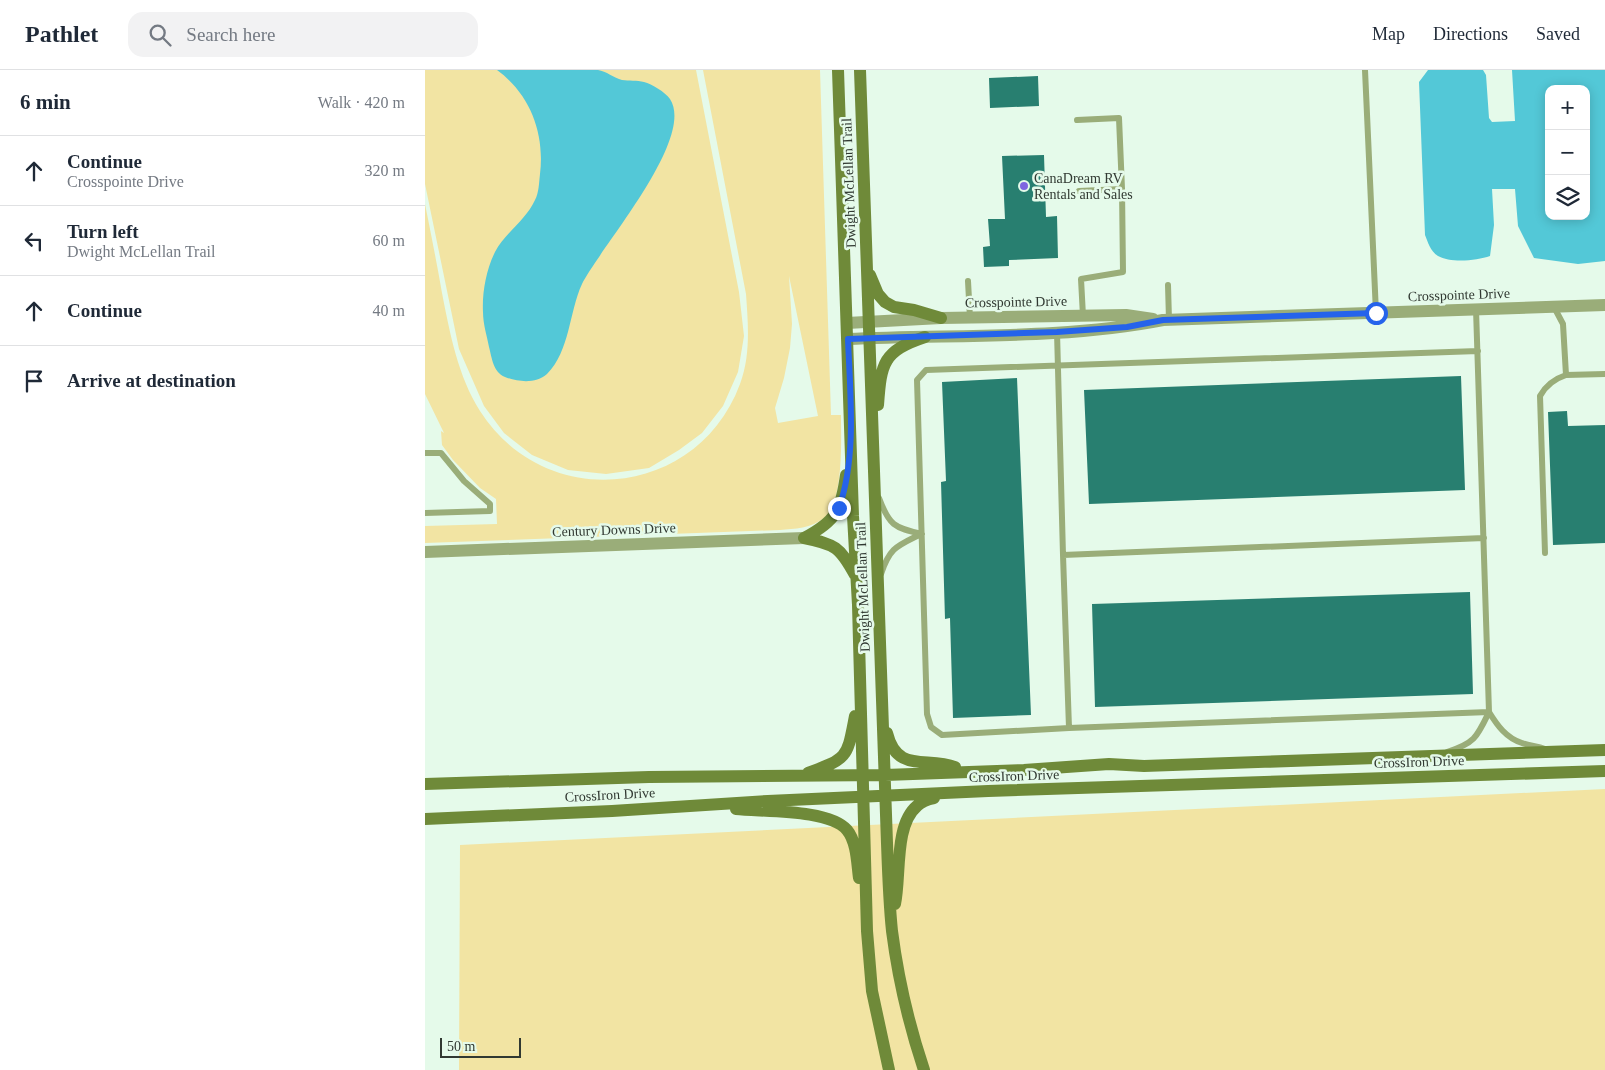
<!DOCTYPE html>
<meta charset="utf-8">
<style>
body{margin:0;font-family:Georgia,serif;background:#f2f2f3;color:#1f2937}
.controls{position:absolute;right:15px;top:15px;display:grid;overflow:hidden;border-radius:10px;box-shadow:0 2px 12px #0003}
.controls button{width:45px;height:45px;display:grid;place-items:center;padding:0;border:0;border-bottom:1px solid #e0e1e3;background:#fff;color:#1f2937;font:25px sans-serif}
.scale{position:absolute;left:15px;bottom:12px;width:81px;box-sizing:border-box;padding-left:5px;border:2px solid #313932;border-top:0;font-size:14px;line-height:18px;white-space:nowrap;color:#313932;-webkit-text-stroke:4px #e5faea;paint-order:stroke}
.stop{position:absolute;width:15px;height:15px;margin:-11px;border:4px solid #2563eb;border-radius:50%;background:#fff}
.stop.end{background:#2563eb;border-color:#fff;box-shadow:0 1px 5px #0008}
.list{margin:0;padding:0;list-style:none}
h2{display:flex;justify-content:space-between;align-items:center;height:65px;margin:0;padding:0 20px;font-size:21px}
h2 small{font-size:16px;font-weight:400;color:#747a83}
.list li{display:grid;grid-template-columns:32px 1fr auto;gap:15px;align-items:center;box-sizing:border-box;height:70px;padding:0 20px;border-top:1px solid #e0e1e3}
.list b{display:block;font-size:19px;white-space:nowrap}
.list p{margin:0;font-size:16px;white-space:nowrap;color:#747a83}
.list em{font-size:16px;font-style:normal;color:#747a83}
.icon{flex:none;width:28px;height:28px;fill:none;stroke:currentColor;stroke-width:2;stroke-linecap:round;stroke-linejoin:round}
.map{position:relative;flex:none;width:1180px;height:1000px;overflow:hidden}
header{display:flex;align-items:center;gap:30px;box-sizing:border-box;height:70px;padding:0 25px;background:#fff;border-bottom:1px solid #e0e1e3}
header strong{font-size:24px}
nav{display:flex;gap:28px;margin-inline-start:auto;font-size:18px}
.search{width:350px;height:45px;background:#f2f2f3;display:flex;align-items:center;gap:12px;box-sizing:border-box;padding:0 18px;border-radius:15px;color:#747a83;font-size:19px}
main{display:flex}
aside{flex:1;background:#fff}
.map>svg:first-child{display:block}
.green{fill:#f2e4a3;fill-rule:evenodd}
.water{fill:#53c8d7;fill-rule:evenodd}
.building{fill:#287f70}
.lines{fill:none;stroke-linecap:round;stroke-linejoin:round}
.lane{stroke:#9aad79;stroke-width:6}
.street{stroke:#9aad79;stroke-width:12}
.secondary{stroke:#6f8a39;stroke-width:12}
.route{stroke:#2563eb;stroke-width:6}
.poi-dot{fill:#7e65e0;stroke:#e5faea;stroke-width:2}
.labels{text-anchor:middle;dominant-baseline:central;stroke-width:5;stroke-linejoin:round;paint-order:stroke}
.poi-label{font-size:14px;fill:#313932;stroke:#e5faea;text-anchor:start}
.street-label{font-size:14px;fill:#313932;stroke:#e5faea}
</style>
<header>
<strong>Pathlet</strong>
<div class="search"><svg class="icon" aria-label="search" viewBox="0 0 24 24"><circle cx="10" cy="10" r="6"/><path d="M15 15l6 6"/></svg>Search here</div>
<nav><a>Map</a><a>Directions</a><a>Saved</a></nav>
</header>
<main>
<aside>
<h2>6 min<small>Walk · 420 m</small></h2>
<ul class="list">
<li><svg class="icon" aria-label="ahead" viewBox="0 0 24 24"><path d="M12 20V5M6 11l6-6 6 6"/></svg><div><b>Continue</b><p>Crosspointe Drive</p></div><em>320 m</em></li>
<li><svg class="icon" aria-label="left" viewBox="0 0 24 24"><path d="M17 20v-9H6M10 6l-5 5 5 5"/></svg><div><b>Turn left</b><p>Dwight McLellan Trail</p></div><em>60 m</em></li>
<li><svg class="icon" aria-label="ahead" viewBox="0 0 24 24"><path d="M12 20V5M6 11l6-6 6 6"/></svg><div><b>Continue</b></div><em>40 m</em></li>
<li><svg class="icon" aria-label="arrive" viewBox="0 0 24 24"><path d="M6 21V4h12l-3 4 3 4H6"/></svg><div><b>Arrive at destination</b></div></li>
</ul>
</aside>
<div class="map">
<svg width="1180" height="1000" viewBox="0 0 1180 1000">
<rect width="100%" height="100%" fill="#e5faea"/>
<!-- green -->
<path class="green" d="M0,0h271l43,222 5,44 -6,36 -15,34 -21,27 -23,17 -30,18 -43,6 -38,-4 -36,-15 -28,-22 -20,-27 -25,-57 -34,-165z
M278,0h117l11,345h10c0,25 3,87 -17,103 -12,10 -30,11 -44,12l-355,13v-17l72,-2 -1,-25 -16,-11 -27,-28 -11,-15 -1,-14 3,2 -19,-39v-190c6,30 12,60 17,89 8,41 16,83 38,118 66,103 218,87 260,-27 11,-29 8,-61 6,-90zM364,206l29,140 -40,7 -3,-15 9,-30 6,-30 2,-24z
M1180,719v281h-1146l1,-225z"/>
<!-- water -->
<path class="water" d="M72,0c23,0 47,0 70,0 10,0 21,0 31,0 8,1 16,8 24,10 7,1 15,0 22,2 8,2 21,10 26,17 26,40 -70,149 -88,185 -13,28 -12,67 -35,90 -11,10 -29,8 -42,3 -12,-5 -13,-19 -16,-30 -2,-11 -6,-23 -6,-35 -1,-19 3,-42 12,-60 10,-19 31,-32 40,-52 4,-7 4,-18 5,-26 5,-41 -10,-80 -43,-104z
M1003,0h55l3,5 3,43 3,4 23,-1 -3,-51h93v191l-27,3 -44,-6 -16,-32 -3,-37h-23l2,36 -4,31c-14,5 -40,7 -52,0 -8,-5 -10,-14 -13,-21l-6,-153zM1124,19h37v127h-37z"/>
<!-- building -->
<path class="building" d="M613,6l1,30 -49,2 -1,-30z
M619,85l2,62 11,-1 1,42 -49,2v6l-25,1 -1,-20 7,-1 -2,-27h17l-3,-63z
M1036,306l4,114 -376,14 -5,-114z
M592,308l14,337 -78,3 -3,-100 -5,1 -4,-137 5,-1 -4,-99z
M1142,341l1,15 37,-1v118l-52,2 -5,-133z
M1045,522l3,102 -378,13 -3,-103z"/>
<g class="lines">
<!-- lane -->
<path class="lane" d="M940,0l11,243
M652,50l42,-2 3,71
M654,121l43,-2 1,83 -42,7 2,37
M543,211l2,37
M743,215l1,35
M1129,237l9,17 3,51 39,-1
M632,262l6,223 421,-17
M0,383h16l23,28 26,23v7l-65,2
M454,428c10,27 15,30 43,36
M1120,483l-5,-157c6,-11 14,-17 26,-21
M638,485l6,173 -127,7 -11,-8 -4,-13 -10,-334 9,-10 552,-19
M456,504c9,-27 16,-28 40,-40
M1064,642c8,13 17,26 33,31 8,3 15,3 23,6
M644,658l420,-16
M1022,682c28,-9 30,-15 42,-40l-13,-403"/>
<!-- street -->
<path class="street" d="M422,253l94,-5 185,-3 27,4
M423,269c104,-5 212,1 315,-19l442,-15
M0,482l379,-14"/>
<!-- secondary -->
<path class="secondary" d="M413,0l15,446 5,89 9,326 5,60 17,79
M435,0l27,773c1,29 2,59 5,88 6,47 17,94 32,139
M445,205l8,19 7,8 9,5 20,3 27,8
M453,335c3,-42 5,-54 47,-68
M379,468c32,-17 37,-27 42,-63
M379,468c31,6 36,9 51,37
M462,663c10,41 40,23 68,34
M383,703c41,-15 39,-16 47,-57
M0,714l224,-7 236,-2 139,-5 85,-6 35,2 461,-16
M311,739c27,3 93,0 111,21 10,12 10,34 12,48
M0,749l187,-8 156,-10 220,-10 617,-20
M470,834c6,-27 -1,-79 22,-98 4,-4 12,-7 17,-8"/>
</g>
<g class="lines">
<!-- route -->
<path class="route" d="M414,438c18,-52 11,-115 9,-169l209,-7 70,-5 36,-7 213,-7"/>
</g>
<!-- markers -->
<circle class="poi-dot" cx="599" cy="116" r="5"/>
<g class="labels">
<!-- poi labels -->
<g class="poi-label">
<text x="609" y="108">CanaDream RV<tspan x="609" dy="16">Rentals and Sales</tspan></text>
</g>
<!-- street labels -->
<g class="street-label">
<text transform="translate(424 113) rotate(-92)">Dwight McLellan Trail</text>
<text transform="translate(1034 225) rotate(-2)">Crosspointe Drive</text>
<text transform="translate(591 232) rotate(-1)">Crosspointe Drive</text>
<text transform="translate(189 460) rotate(-2)">Century Downs Drive</text>
<text transform="translate(438 517) rotate(-92)">Dwight McLellan Trail</text>
<text transform="translate(994 692) rotate(-2)">CrossIron Drive</text>
<text transform="translate(589 706) rotate(-2)">CrossIron Drive</text>
<text transform="translate(185 725) rotate(-3)">CrossIron Drive</text>
</g>
</g>
</svg>
<div class="controls">
<button>+</button>
<button>−</button>
<button><svg class="icon" aria-label="layers" viewBox="0 0 24 24"><path d="M12 4l9 5-9 5-9-5zM3 14l9 5 9-5"/></svg></button>
</div>
<div class="scale">50 m</div>
<div class="stop" style="left:951px;top:243px"></div>
<div class="stop end" style="left:414px;top:438px"></div>
</div>
</main>
